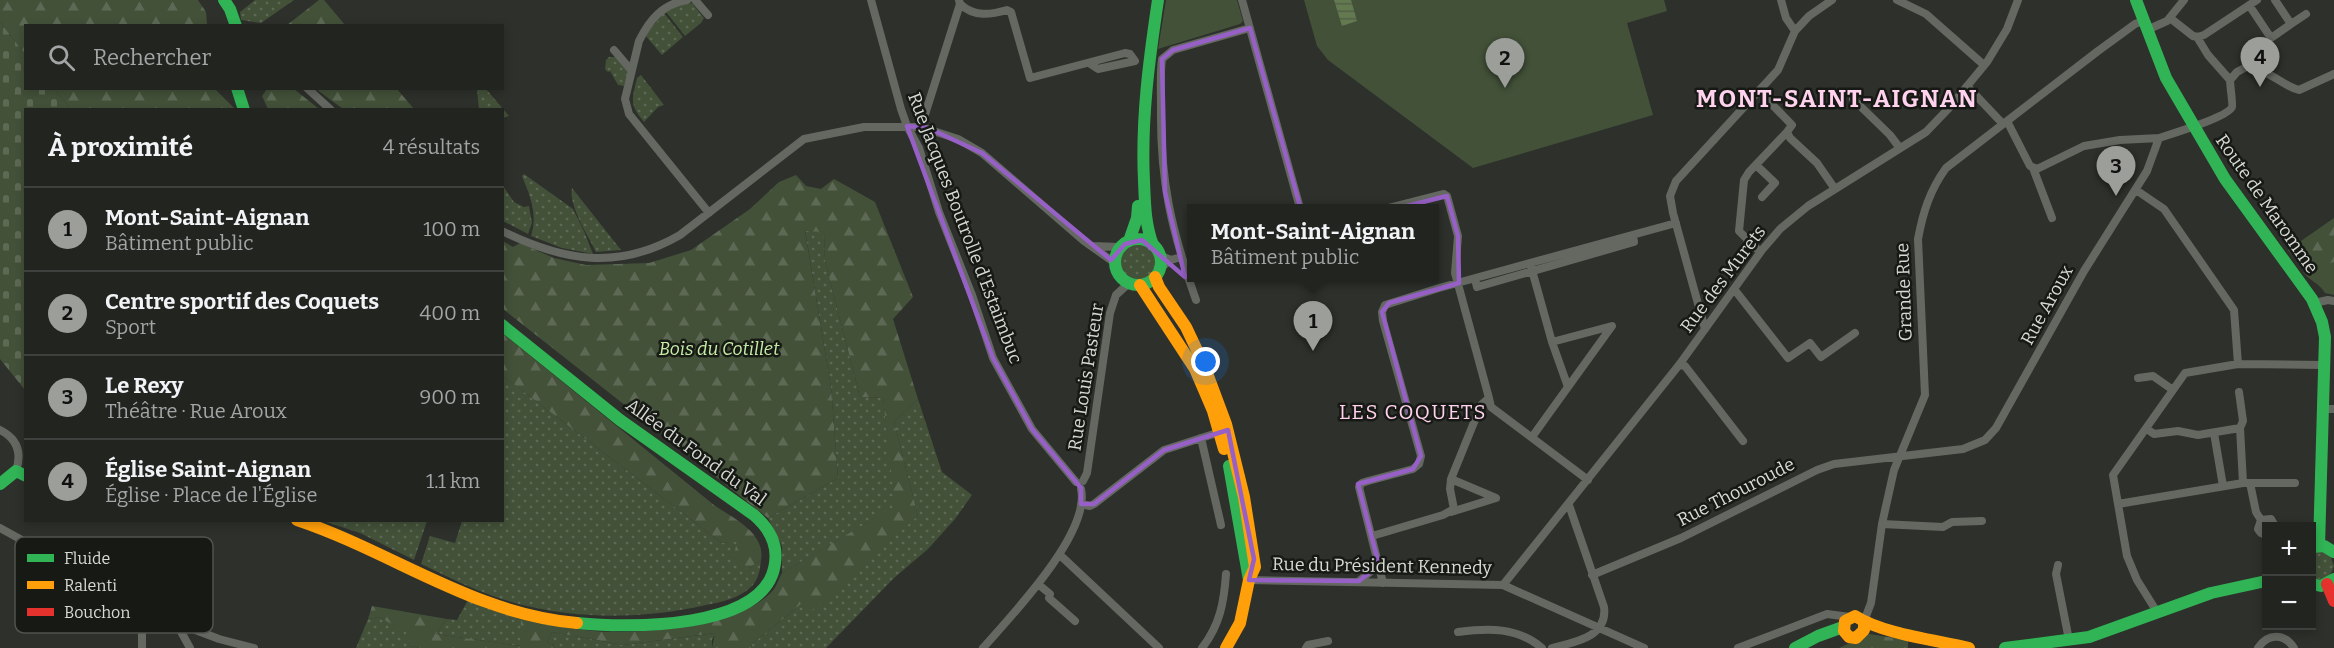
<!DOCTYPE html>
<html lang="fr">
<meta charset="utf-8">
<style>
body{margin:0;font-family:Bitter,serif;background:#2a2c29;color:#f1f3f6}
.controls{position:absolute;right:18px;bottom:18px;display:grid;overflow:hidden;border-radius:0px;box-shadow:0 3px 9px #0003}
.controls button{width:54px;height:54px;display:grid;place-items:center;padding:0;border:0;border-bottom:2px solid #3f413e;background:#222420;color:#f1f3f6;font:30px sans-serif}
.you{position:absolute;left:1206px;top:362px;width:21px;height:21px;margin:-15px;border:4px solid #fff;border-radius:50%;background:#1a73e8;box-shadow:0 0 0 9px #1a73e833}
.badge{display:grid;place-items:center;width:39px;height:39px;border-radius:50%;background:#9c9e9a;color:#111;font-size:20px;font-weight:700}
.pin{position:absolute;translate:-50% -50px;filter:drop-shadow(0 2px 3px #0008)}
.pin::after{content:'';position:absolute;top:32px;width:21px;height:18px;background:inherit;clip-path:polygon(0 0,100% 0,50% 100%)}
.popup{position:absolute;left:1187px;top:204px;width:252px;height:78px;box-sizing:border-box;display:grid;place-content:center;border-radius:0px;background:#222420;filter:drop-shadow(0 2px 4px #0005);font-size:20px;white-space:nowrap;color:#a2a4a5}
.popup b{font-size:22px;color:#f1f3f6}
.popup::after{content:'';position:absolute;left:50%;top:100%;margin-left:-12px;border:12px solid transparent;border-top-color:#222420}
.list{margin:0;padding:0;list-style:none}
h2{display:flex;justify-content:space-between;align-items:center;height:78px;margin:0;padding:0 24px;font-size:26px}
h2 small{font-size:20px;font-weight:400;color:#a2a4a5}
.list li{display:grid;grid-template-columns:39px 1fr auto;gap:18px;align-items:center;box-sizing:border-box;height:84px;padding:0 24px;border-top:2px solid #3f413e}
.list b{display:block;font-size:22px;white-space:nowrap}
.list p{margin:0;font-size:20px;white-space:nowrap;color:#a2a4a5}
.list em{font-size:20px;font-style:normal;color:#a2a4a5}
.icon{flex:none;width:33px;height:33px;fill:none;stroke:currentColor;stroke-width:2;stroke-linecap:round;stroke-linejoin:round}
.map{position:relative;flex:none;width:2334px;height:648px;overflow:hidden}
.search{position:absolute;background:#222420;box-shadow:0 3px 9px #0003;left:24px;top:24px;width:480px;height:66px;display:flex;align-items:center;gap:15px;box-sizing:border-box;padding:0 21px;border-radius:0px;color:#a2a4a5;font-size:22px}
.panel{position:absolute;background:#222420;box-shadow:0 3px 9px #0003;left:24px;top:108px;width:480px;height:414px;border-radius:0px}
.map>svg:first-child{display:block}
.grass{fill:url(#grass-dots)}
.forest{fill:url(#forest-firs)}
.cemetery{fill:url(#cemetery-stones)}
.park{fill:#435139}
.water{fill:url(#water-rules)}
.lines{fill:none;stroke-linecap:round;stroke-linejoin:round}
.street{stroke:#646861;stroke-width:8}
.fast{stroke:#30b455;stroke-width:12}
.slow{stroke:#ff9f0a;stroke-width:12}
.jam{stroke:#e5322d;stroke-width:12}
.marked{fill:none;stroke:#9760c6;stroke-width:4.5;stroke-linejoin:round}
.labels{text-anchor:middle;dominant-baseline:central;stroke-width:5;stroke-linejoin:round;paint-order:stroke}
.street-label{font-size:18px;fill:#d7dad5;stroke:#171915}
.park-label{font-size:18px;font-style:italic;fill:#c7eea7;stroke:#171915}
.neighbourhood-label{font-size:20px;letter-spacing:1.5px;fill:#ffd3ed;stroke:#171915}
.district-label{font-size:24px;font-weight:bold;letter-spacing:1.5px;fill:#ffd3ed;stroke:#171915}
.key{fill:#171915;stroke:#51534f;stroke-width:1.5}
.key-label{font-size:16px;fill:#d7dad5}
</style>
<div class="map">
<svg width="2334" height="648" viewBox="0 0 2334 648">
<defs>
<pattern id="grass-dots" width="8" height="8" patternUnits="userSpaceOnUse" patternTransform="scale(1.5)"><rect width="8" height="8" fill="#435139"/><path d="M2 2h.1M6 6h.1" fill="none" stroke="#5d6955" stroke-width="1.8" stroke-linecap="round"/></pattern>
<pattern id="forest-firs" width="22" height="20" patternUnits="userSpaceOnUse" patternTransform="scale(1.5)"><rect width="22" height="20" fill="#435139"/><path d="M5 1l3.5 6h-7zM16 11l3.5 6h-7z" fill="#5d6955"/></pattern>
<pattern id="cemetery-stones" width="16" height="16" patternUnits="userSpaceOnUse" patternTransform="scale(1.5)"><rect width="16" height="16" fill="#435139"/><path d="M2 7V4a2 2 0 0 1 4 0v3zM10 15v-3a2 2 0 0 1 4 0v3z" fill="#5d6955"/></pattern>
<pattern id="water-rules" width="6" height="5" patternUnits="userSpaceOnUse" patternTransform="scale(1.5)"><rect width="6" height="5" fill="#63794f"/><path d="M0 2.5h6" fill="none" stroke="#536048"/></pattern>
</defs>
<rect width="100%" height="100%" fill="#2d302b"/>
<!-- grass -->
<path class="grass" d="M255,0h39l-33,23 -20,-3 -1,-8z
M692,3l12,15 -3,5 -16,13 -19,-24 11,-7z
M664,13l19,24 -21,18 -17,-20z
M609,57h6l13,15 -4,14 -6,-1 -8,-14 -2,1 -3,-3 1,-9z
M641,75l23,30 -6,2 -14,15c-15,-18 -12,-22 -7,-44z
M477,89h9l23,27 -6,2 -1,-8 -23,-1z
M524,174l49,35 11,22 9,23 -31,-6 -31,-12c7,-22 -1,-40 -9,-60z
M503,186l11,16 10,5 5,-1 3,17 -4,11 -25,-13z
M572,188l49,62 -25,2c-7,-15 -28,-47 -24,-64z
M805,230l19,2 1,29 35,136 23,1 13,108 -114,67v-27l-14,-28 70,-40 -7,-91z
M1120 262a18 18 0 1 1 36 0a18 18 0 1 1-36 0Z
M503,376l219,167 15,-2 12,27 12,-8c-1,10 -2,18 -9,26 -12,12 -29,16 -46,19 -61,14 -130,15 -191,-2 -33,-9 -63,-24 -94,-39l9,-28 25,7 7,-22 40,-1z
M918,399l24,73 30,23 -17,24 -27,30 -34,29 -68,70h-75l1,-4 49,-40 117,-88 -24,-94z
M323,521h104l-13,39 -54,-27z
M2320,550l10,5 4,11c-3,11 -12,16 -22,12v-25z
M468,600l53,19v27l-85,-12 11,-15 10,1z
M379,617l28,15 3,14 12,2h-66l12,-29z
M552,632l71,13 93,-12 -4,7v8h-159l1,-3 -7,-3z"/>
<!-- forest -->
<path class="forest" d="M0,0h198l8,12 1,13 -181,1 -1,28 -25,-32z
M319,0h5l21,25h-58z
M54,89h161l20,20h-164z
M267,89h27l25,20h-51l-6,-13z
M316,89h81l17,20h-71z
M796,175l10,11 15,3 13,-10 41,23 38,95 -20,22 25,80 -24,23 24,94 -105,94 -12,-6 -49,40 -1,4h-39l3,-15 -92,12 -71,-13 -5,10 7,3 -1,3h-131l-12,-2 -4,-14 -27,-15 -11,2 4,-13 75,13 -11,15 84,12 1,-27c24,5 48,10 73,12 45,4 150,-4 180,-42 3,-4 5,-11 8,-16l113,-67 -12,-108 -23,-1 -35,-136 -1,-29 -19,-1 26,156 7,91 -70,40 -265,-209v-68l10,6 7,-4 34,15 32,7 63,-2 42,-13 59,-41 29,-27z
M2334,218v75l-8,-13 -19,-5 -19,-25z
M502,333l212,172c19,13 52,28 47,55l-12,8 -9,1 -8,-7 5,-20 -15,1 -219,-167z
M1869,634l39,6v8h-69z"/>
<!-- cemetery -->
<path class="cemetery" d="M0,22l25,32 1,34 28,1 17,20 -45,1 -1,280 -25,-31z"/>
<!-- park -->
<path class="park" d="M1166,0h71l6,21 -3,3 -82,25z
M1304,0h360l3,11 -40,12 26,92 -180,53 -145,-108 -11,-14z
M2334,262v33l-9,-2c-6,-10 -15,-12 -22,-21z
M56,597h18v33l-17,-1z"/>
<!-- water -->
<path class="water" d="M1334,0h17l6,21 -15,5z"/>
<g class="lines">
<!-- street -->
<path class="street" d="M687,0c-24,4 -37,19 -48,41l-14,58 4,15 80,99
M695,0l13,15
M871,0l30,109 6,17 12,22 20,64 33,83 21,63 39,71 44,53
M1242,0l58,208
M1781,0l5,18 9,13
M1897,0l29,14 58,51
M960,4c14,13 30,11 47,6l4,2 19,66 95,-25 5,1 5,7 -37,8 -9,-6
M2249,5l22,33 20,-14 -16,-24
M2170,18l23,18 4,1
M2291,24l15,-10
M2149,29l18,-8 17,-21
M2197,37l7,-2 53,-35
M2197,37l11,18 22,25
M614,50l17,20
M1967,86l36,38
M307,88l24,22
M1759,91l33,34 -5,7 3,6 27,25 18,26
M1853,99l37,36 9,12
M2007,121l23,45 7,3 47,-23 36,-6 39,-2
M921,127l39,-123 -1,-4
M1756,165l19,18 -13,14
M2033,168l19,50
M2136,190l28,19 70,101 4,54
M502,231c61,30 116,40 178,4l124,-96 60,-12h57l37,12 24,14 102,88 31,22
M1091,246l30,1
M1760,252l-21,-21 5,-51 5,-8 38,-40
M1159,255l12,5
M1530,263l22,79 16,45 -36,50
M1160,268l11,-8 10,-3
M1475,279l2,8 157,-45 -1,-7
M1734,289l54,69 22,-15 11,14 34,-24
M1196,300c-25,-71 -36,-119 -35,-194 0,-16 -1,-32 1,-47l11,-9 77,-22
M2314,303l14,-3 6,1
M1705,329l-32,-116 -3,-17 6,-15 102,-111 17,-39 14,-15 23,-16
M1552,342l60,-16 -44,61
M1679,365l6,1 58,75
M2138,378l15,-2 20,14
M1489,398l2,9 97,73
M2324,409h10
M2240,428l3,55
M2147,429l7,5 24,-3 20,4 42,-7 3,-7 -4,-29
M0,430c18,9 22,23 16,41
M2214,433l9,53
M1201,438l20,87
M1083,481l4,-8 23,-160 6,-18 13,-12
M2250,483l6,29 5,8
M1081,504l9,2 4,-2 70,-54 59,-19
M2118,504l125,-21h52
M1451,512l45,-14 -45,-19
M2261,520l-3,9 3,4 5,2
M2261,520l10,-1 4,7
M1882,524l61,3 9,-5 30,-1
M0,528l134,74 12,15
M1372,536l71,-21 11,-6 -4,-20 1,-10 30,-74 8,-7 -34,-125 3,-37 -11,-40 -3,-2 -55,14
M1060,555l99,93
M2058,565l-2,9 13,66
M1592,575l89,-37 136,-68 17,-6 129,-15 22,-9 11,-12 88,-157 63,-100 12,-33c12,-4 69,-21 73,-31 1,-2 -2,-22 -2,-27l7,-8 11,-6c23,5 33,19 51,24l35,-16
M1249,580l254,5 141,63
M1359,581l20,-16
M1383,583l-24,-96 3,-4 6,-2 45,-12 6,-5 2,-8 -38,-135 -1,-9 3,-7 54,-17 237,-65
M1038,584l12,10 -1,4 26,23
M1503,585l176,-220 83,-115 18,-21 28,-23 118,-74 23,-24 38,-46 20,-33 11,-29
M2157,612l-20,-32 -10,-24 -14,-81 72,-102 53,-9 86,1
M146,617l10,-1 23,12 6,-2 34,13 35,9
M1862,620l4,-4 5,-13 11,-79 12,-54 31,-75 -7,-156c5,-27 12,-49 28,-71l152,-117 37,-27 8,-3
M179,628l11,20
M1458,632c31,-4 59,-5 84,16
M142,648v-24l4,-7
M983,648c28,-32 108,-115 98,-159
M1202,648c18,-23 22,-46 24,-74
M1306,648l2,-3 20,-4
M1552,648c23,-6 56,-11 52,-41l-35,-102
M1738,648l89,-34 23,3
M2258,648c10,-15 26,-15 36,0"/>
<!-- fast -->
<path class="fast" d="M224,0l6,9 6,17
M2136,0l30,78 59,101 87,120 10,23 3,15 -6,209
M237,88l7,22
M1115 262a23 23 0 1 1 46 0a23 23 0 1 1-46 0Z
M1129,241l8,-23 1,-12
M1153,245c-8,-21 -8,-41 -9,-64 -3,-61 5,-121 14,-181
M502,325l118,95 134,95c15,13 24,28 21,48 -8,68 -148,65 -198,60
M1229,466l20,114
M0,484l16,-13 10,5
M2313,547l11,-1 10,6
M2312,584l9,2 13,-7
M1795,648l23,-12 25,-9
M2005,648l84,-11 122,-44 55,-12"/>
<!-- slow -->
<path class="slow" d="M1155,277l4,10 27,40 18,38 22,59 18,73 11,70 -6,13 -9,43 -14,25
M1140,285l55,84 18,42 11,38
M297,520c96,32 176,94 280,103
M1864,622v8l-8,8 -7,-1 -5,-6 1,-10 10,-5c28,18 81,24 114,32"/>
<!-- jam -->
<path class="jam" d="M2327,584l7,17"/>
</g>
<!-- marked area -->
<path class="marked" d="M1250,28l57,203 140,-35 11,40 1,47 -70,20 -7,9 39,144 -8,13 -55,15 21,81 -20,16 -110,-1 5,-21 -26,-129 -64,20 -70,54h-13v-16l-49,-59 -39,-71 -86,-232 21,2 54,25 129,107 14,-16 17,-4 43,37 -20,-85 -3,-133 11,-9z"/>
<g class="labels">
<!-- street labels -->
<g class="street-label">
<text transform="translate(2267 204) rotate(55)">Route de Maromme</text>
<text transform="translate(965 228) rotate(69)">Rue Jacques Boutrolle d'Estaimbuc</text>
<text transform="translate(1723 279) rotate(-53)">Rue des Murets</text>
<text transform="translate(1904 292) rotate(-92)">Grande Rue</text>
<text transform="translate(2047 305) rotate(-61)">Rue Aroux</text>
<text transform="translate(1086 377) rotate(-81)">Rue Louis Pasteur</text>
<text transform="translate(696 452) rotate(36)">Allée du Fond du Val</text>
<text transform="translate(1736 492) rotate(-27)">Rue Thouroude</text>
<text transform="translate(1382 566) rotate(1)">Rue du Président Kennedy</text>
</g>
<!-- park labels -->
<g class="park-label">
<text x="719" y="349">Bois du Cotillet</text>
</g>
<!-- neighbourhood labels -->
<g class="neighbourhood-label">
<text x="1413" y="412">LES COQUETS</text>
</g>
<!-- district labels -->
<g class="district-label">
<text x="1837" y="99">MONT-SAINT-AIGNAN</text>
</g>
</g>
<!-- legend -->
<rect x="15" y="537" width="198" height="96" rx="9" class="key"/>
<rect x="27" y="554" width="27" height="8" fill="#30b455"/>
<rect x="27" y="581" width="27" height="8" fill="#ff9f0a"/>
<rect x="27" y="608" width="27" height="8" fill="#e5322d"/>
<g class="key-label">
<text x="64" y="564">Fluide</text>
<text x="64" y="591">Ralenti</text>
<text x="64" y="618">Bouchon</text>
</g>
</svg>
<div class="controls">
<button>+</button>
<button>−</button>
</div>
<div class="you"></div>
<div class="pin badge" style="left:1313px;top:351px">1</div>
<div class="popup"><b>Mont-Saint-Aignan</b>Bâtiment public</div>
<div class="pin badge" style="left:1505px;top:88px">2</div>
<div class="pin badge" style="left:2116px;top:196px">3</div>
<div class="pin badge" style="left:2260px;top:87px">4</div>
<div class="search"><svg class="icon" aria-label="search" viewBox="0 0 24 24"><circle cx="10" cy="10" r="6"/><path d="M15 15l6 6"/></svg>Rechercher</div>
<section class="panel">
<h2>À proximité<small>4 résultats</small></h2>
<ul class="list">
<li><span class="badge">1</span><div><b>Mont-Saint-Aignan</b><p>Bâtiment public</p></div><em>100 m</em></li>
<li><span class="badge">2</span><div><b>Centre sportif des Coquets</b><p>Sport</p></div><em>400 m</em></li>
<li><span class="badge">3</span><div><b>Le Rexy</b><p>Théâtre · Rue Aroux</p></div><em>900 m</em></li>
<li><span class="badge">4</span><div><b>Église Saint-Aignan</b><p>Église · Place de l'Église</p></div><em>1.1 km</em></li>
</ul>
</section>
</div>
